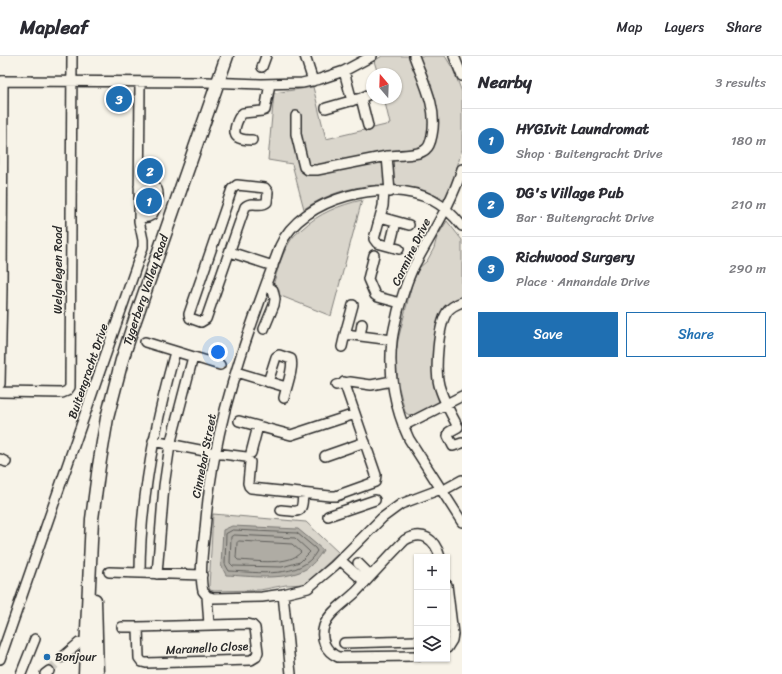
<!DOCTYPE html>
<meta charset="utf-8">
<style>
body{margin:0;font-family:Sriracha,sans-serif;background:#f2f2f3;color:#2b2b33}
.controls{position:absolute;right:12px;bottom:12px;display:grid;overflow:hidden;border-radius:0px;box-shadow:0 1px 3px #0004}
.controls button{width:36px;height:36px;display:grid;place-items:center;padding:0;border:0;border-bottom:1px solid #e1e1e2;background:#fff;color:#2b2b33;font:20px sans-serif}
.compass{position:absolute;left:366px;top:12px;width:36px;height:36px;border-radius:50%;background:#fff;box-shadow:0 1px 3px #0004;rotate:341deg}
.you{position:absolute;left:218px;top:296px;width:14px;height:14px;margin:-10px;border:3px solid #fff;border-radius:50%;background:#1a73e8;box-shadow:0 0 0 6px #1a73e833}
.badge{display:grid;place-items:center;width:26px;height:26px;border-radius:50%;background:#1f6fb2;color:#fff;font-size:13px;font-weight:700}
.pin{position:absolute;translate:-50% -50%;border:2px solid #fff;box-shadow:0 1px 4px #0006}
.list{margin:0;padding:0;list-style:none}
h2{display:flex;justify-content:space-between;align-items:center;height:52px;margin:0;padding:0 16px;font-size:17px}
h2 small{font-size:13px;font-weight:400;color:#7c7c81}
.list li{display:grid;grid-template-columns:26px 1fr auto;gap:12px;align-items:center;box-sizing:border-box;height:64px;padding:0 16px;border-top:1px solid #e1e1e2}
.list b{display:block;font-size:15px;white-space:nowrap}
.list p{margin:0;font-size:13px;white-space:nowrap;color:#7c7c81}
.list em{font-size:13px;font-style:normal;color:#7c7c81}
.actions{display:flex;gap:8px;padding:12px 16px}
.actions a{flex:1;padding:9px 0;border:1px solid #1f6fb2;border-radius:0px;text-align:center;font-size:14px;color:#1f6fb2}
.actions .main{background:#1f6fb2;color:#fff}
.icon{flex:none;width:22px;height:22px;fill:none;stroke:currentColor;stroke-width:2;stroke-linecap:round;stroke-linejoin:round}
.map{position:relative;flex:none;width:462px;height:618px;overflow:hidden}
header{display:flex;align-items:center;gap:24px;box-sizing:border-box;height:56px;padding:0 20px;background:#fff;border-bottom:1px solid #e1e1e2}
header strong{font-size:19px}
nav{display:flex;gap:22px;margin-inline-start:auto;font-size:14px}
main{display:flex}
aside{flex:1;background:#fff}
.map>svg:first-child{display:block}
.green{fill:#dad6cc;stroke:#82807c}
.water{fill:#afaca4;stroke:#7a7874}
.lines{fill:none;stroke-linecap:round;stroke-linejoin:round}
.shore{stroke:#605f5b;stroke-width:1}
.minor-tunnel{stroke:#cecbc2;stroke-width:9;stroke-dasharray:9 4.5;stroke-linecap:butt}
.minor-casing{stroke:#2b2b2b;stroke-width:12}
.major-casing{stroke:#2b2b2b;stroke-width:15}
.minor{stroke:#f7f3e8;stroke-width:9}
.major{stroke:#f7f3e8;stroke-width:12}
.poi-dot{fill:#1f6fb2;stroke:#f7f3e8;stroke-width:1.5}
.labels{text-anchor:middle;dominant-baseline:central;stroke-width:3;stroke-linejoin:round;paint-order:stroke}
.street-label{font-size:12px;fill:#2b2b2b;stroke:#f7f3e8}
.poi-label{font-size:12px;fill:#2b2b2b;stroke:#f7f3e8;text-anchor:start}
</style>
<header>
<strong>Mapleaf</strong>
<nav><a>Map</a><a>Layers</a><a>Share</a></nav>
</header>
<main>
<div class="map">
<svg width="462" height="618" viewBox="0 0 462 618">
<rect width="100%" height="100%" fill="#f7f3e8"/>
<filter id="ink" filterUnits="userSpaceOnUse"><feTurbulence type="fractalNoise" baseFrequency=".025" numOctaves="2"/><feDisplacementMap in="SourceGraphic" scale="8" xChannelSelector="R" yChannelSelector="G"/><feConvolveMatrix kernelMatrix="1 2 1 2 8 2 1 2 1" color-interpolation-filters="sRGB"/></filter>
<g filter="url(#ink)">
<!-- green -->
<path class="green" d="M382,0h63l8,13 9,23v57l-7,26 -9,23c-5,1 -22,-8 -29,-9 -39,-9 -80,-2 -113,20l-12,-45 -24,-4 6,-67 39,-6 13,52 64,-15 -6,-26h12v-24h-18l-4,-13z
M362,144l-31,116 -60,-24c5,-16 9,-34 18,-49 3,-6 8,-10 13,-14 17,-16 38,-24 60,-29z
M447,165l15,19v59l-19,15 -4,88 -25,13 -4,1 -5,-4 -7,-28 -2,-30 2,-14 14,-56 7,-16 8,-7 7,-13 3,-11z
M213,458l93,8 33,31 -34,31 -19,1 -26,5 -46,1 -4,-1 -1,-3z"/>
<!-- water -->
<path class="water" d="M232,470l66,3 25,21c-4,7 -12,17 -19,20 -22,11 -54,6 -78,5l-5,-10 2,-35z"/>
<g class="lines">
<!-- shore -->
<path class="shore" d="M233,474l64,3 18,15 2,3c-16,29 -60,21 -88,20l-4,-7 1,-30z
M234,479l61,3 15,14 -10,10 -18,5 -49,-1 -3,-3 1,-26z
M239,485l53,3 9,8c-11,14 -46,9 -63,8l-2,-2 1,-15z"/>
<!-- minor-tunnel -->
<path class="minor-tunnel" d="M49,615l14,-14"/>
<defs>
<path id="minor" d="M305,0l8,25
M454,0l8,20
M262,11l4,-11
M344,15l8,30
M0,25l206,1 55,2 41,-1 18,-4 24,-8 28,-15
M361,42l7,28
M326,52l35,-10 11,-5
M296,60v18l8,33 4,3h9l70,-14 3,36
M252,84c-4,0 -9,0 -13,-2 -9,-3 -1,-21 4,-25l19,-2 3,-1 5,-26
M387,100c9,-1 33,0 39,-7 4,-3 5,-9 6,-14 6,-27 -9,-54 -18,-79
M462,113c-11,37 -33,68 -50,101 -6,13 -10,27 -14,41 -2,10 -5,20 -6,30 -4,33 3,68 17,98l53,83
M237,129l28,3 3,4 -1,10c-6,6 -16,-2 -22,5l-39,112 -5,3 -11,-4 -1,-4 43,-125z
M384,136l-1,14 -9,33 3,4 22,6
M380,161l29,8
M139,162l9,-1 4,-2c3,-5 10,-23 3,-28 -3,-2 -12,-1 -16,-1
M390,190l6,-24
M230,196l43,14
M374,199l-6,24 7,16 3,2 22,6
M462,246c-5,2 -12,5 -15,10 -9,14 -12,57 -8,73 4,15 12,29 19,42l-9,5 -1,4 5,10 9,-3
M353,249l-8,29 47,6
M264,273l10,-24 1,-6 -2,-9 -7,-5
M360,280l2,-12
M145,286l75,23
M342,291l3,-13
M236,316l50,15
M268,326l8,-25 3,-2 12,4c3,9 -5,29 -7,39
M0,328l2,-95 1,-208
M336,329l14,-3 21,3 21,-4
M0,336l62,1 5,-2 3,-4 2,-331
M239,365l52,14 64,-21
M403,370l59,-30
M153,385l62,12 31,4
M251,397l7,-27
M325,400l40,-14
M0,403l6,3
M250,406l-2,21 1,3 2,2 79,8h6l39,-14 1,-7 -32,-93
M441,433l-40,15 -19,14 -48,48 -26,22 -25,6 -21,3 -49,1 -6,-2 -4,-5c-4,-16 0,-44 2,-61 2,-25 5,-50 10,-75 13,-71 40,-141 65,-209 21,-49 107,-69 152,-46 12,6 22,16 30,26
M442,435l20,-11
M281,454c20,2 21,4 22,-17
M328,460l47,-16
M340,504l25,22
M358,507l13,13
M109,516l93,3
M140,517c0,-75 15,-149 35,-221
M157,518l7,-88 6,-41 23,-88
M447,529l6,49 -1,6 -5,8
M283,538l8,80
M207,540l2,29
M248,568l4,1 3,3 3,24 -2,5 -5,3 -105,3 -4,-1 -3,-4 -1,-31z
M122,571h16
M344,587l73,-2
M417,600l-79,1c-13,-6 -18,-18 -14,-31 5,-14 22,-24 32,-34 16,-17 32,-35 49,-52 18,-10 30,-1 35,17
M63,601l16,-14 7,-2
M0,603l143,-412v-7l-4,-19 1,-139
M21,618l14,-35
M45,618l4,-3"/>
<g id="major">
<path d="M95,544l2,74"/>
<path id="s1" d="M85,618l7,-155 7,-53 8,-48 15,-58 11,-34 94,-270"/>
</g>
</defs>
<!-- minor casing -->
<use href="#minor" class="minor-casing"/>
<!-- major casing -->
<use href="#major" class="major-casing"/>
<!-- minor -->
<use href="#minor" class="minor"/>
<!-- major -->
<use href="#major" class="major"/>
</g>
</g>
<!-- markers -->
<circle class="poi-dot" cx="47" cy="601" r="4"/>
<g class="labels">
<!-- street labels -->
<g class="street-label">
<text transform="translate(411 196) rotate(-64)">Carmine Drive</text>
<text transform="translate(58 214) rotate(-90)">Welgelegen Road</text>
<text stroke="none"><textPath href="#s1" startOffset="391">Tygerberg Valley Road</textPath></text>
<text transform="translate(88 315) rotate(-71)">Buitengracht Drive</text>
<text transform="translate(204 400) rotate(-79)">Cinnebar Street</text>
<text transform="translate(207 592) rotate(-3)">Maranello Close</text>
</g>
<!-- poi labels -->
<g class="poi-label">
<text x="55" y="601">Bonjour</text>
</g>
</g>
</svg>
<div class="controls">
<button>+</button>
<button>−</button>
<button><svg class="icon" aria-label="layers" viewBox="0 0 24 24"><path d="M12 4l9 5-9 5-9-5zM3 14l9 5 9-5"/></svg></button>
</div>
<svg class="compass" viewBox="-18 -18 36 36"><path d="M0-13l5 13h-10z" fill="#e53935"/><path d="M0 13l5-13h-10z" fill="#7c7c81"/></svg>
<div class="you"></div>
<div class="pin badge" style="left:149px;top:145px">1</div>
<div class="pin badge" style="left:150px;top:115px">2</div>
<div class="pin badge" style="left:119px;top:43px">3</div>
</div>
<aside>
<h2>Nearby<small>3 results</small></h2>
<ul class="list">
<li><span class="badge">1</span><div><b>HYGIvit Laundromat</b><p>Shop · Buitengracht Drive</p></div><em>180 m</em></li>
<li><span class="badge">2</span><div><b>DG's Village Pub</b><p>Bar · Buitengracht Drive</p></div><em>210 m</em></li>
<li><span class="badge">3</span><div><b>Richwood Surgery</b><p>Place · Annandale Drive</p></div><em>290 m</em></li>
</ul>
<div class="actions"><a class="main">Save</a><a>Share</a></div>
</aside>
</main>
